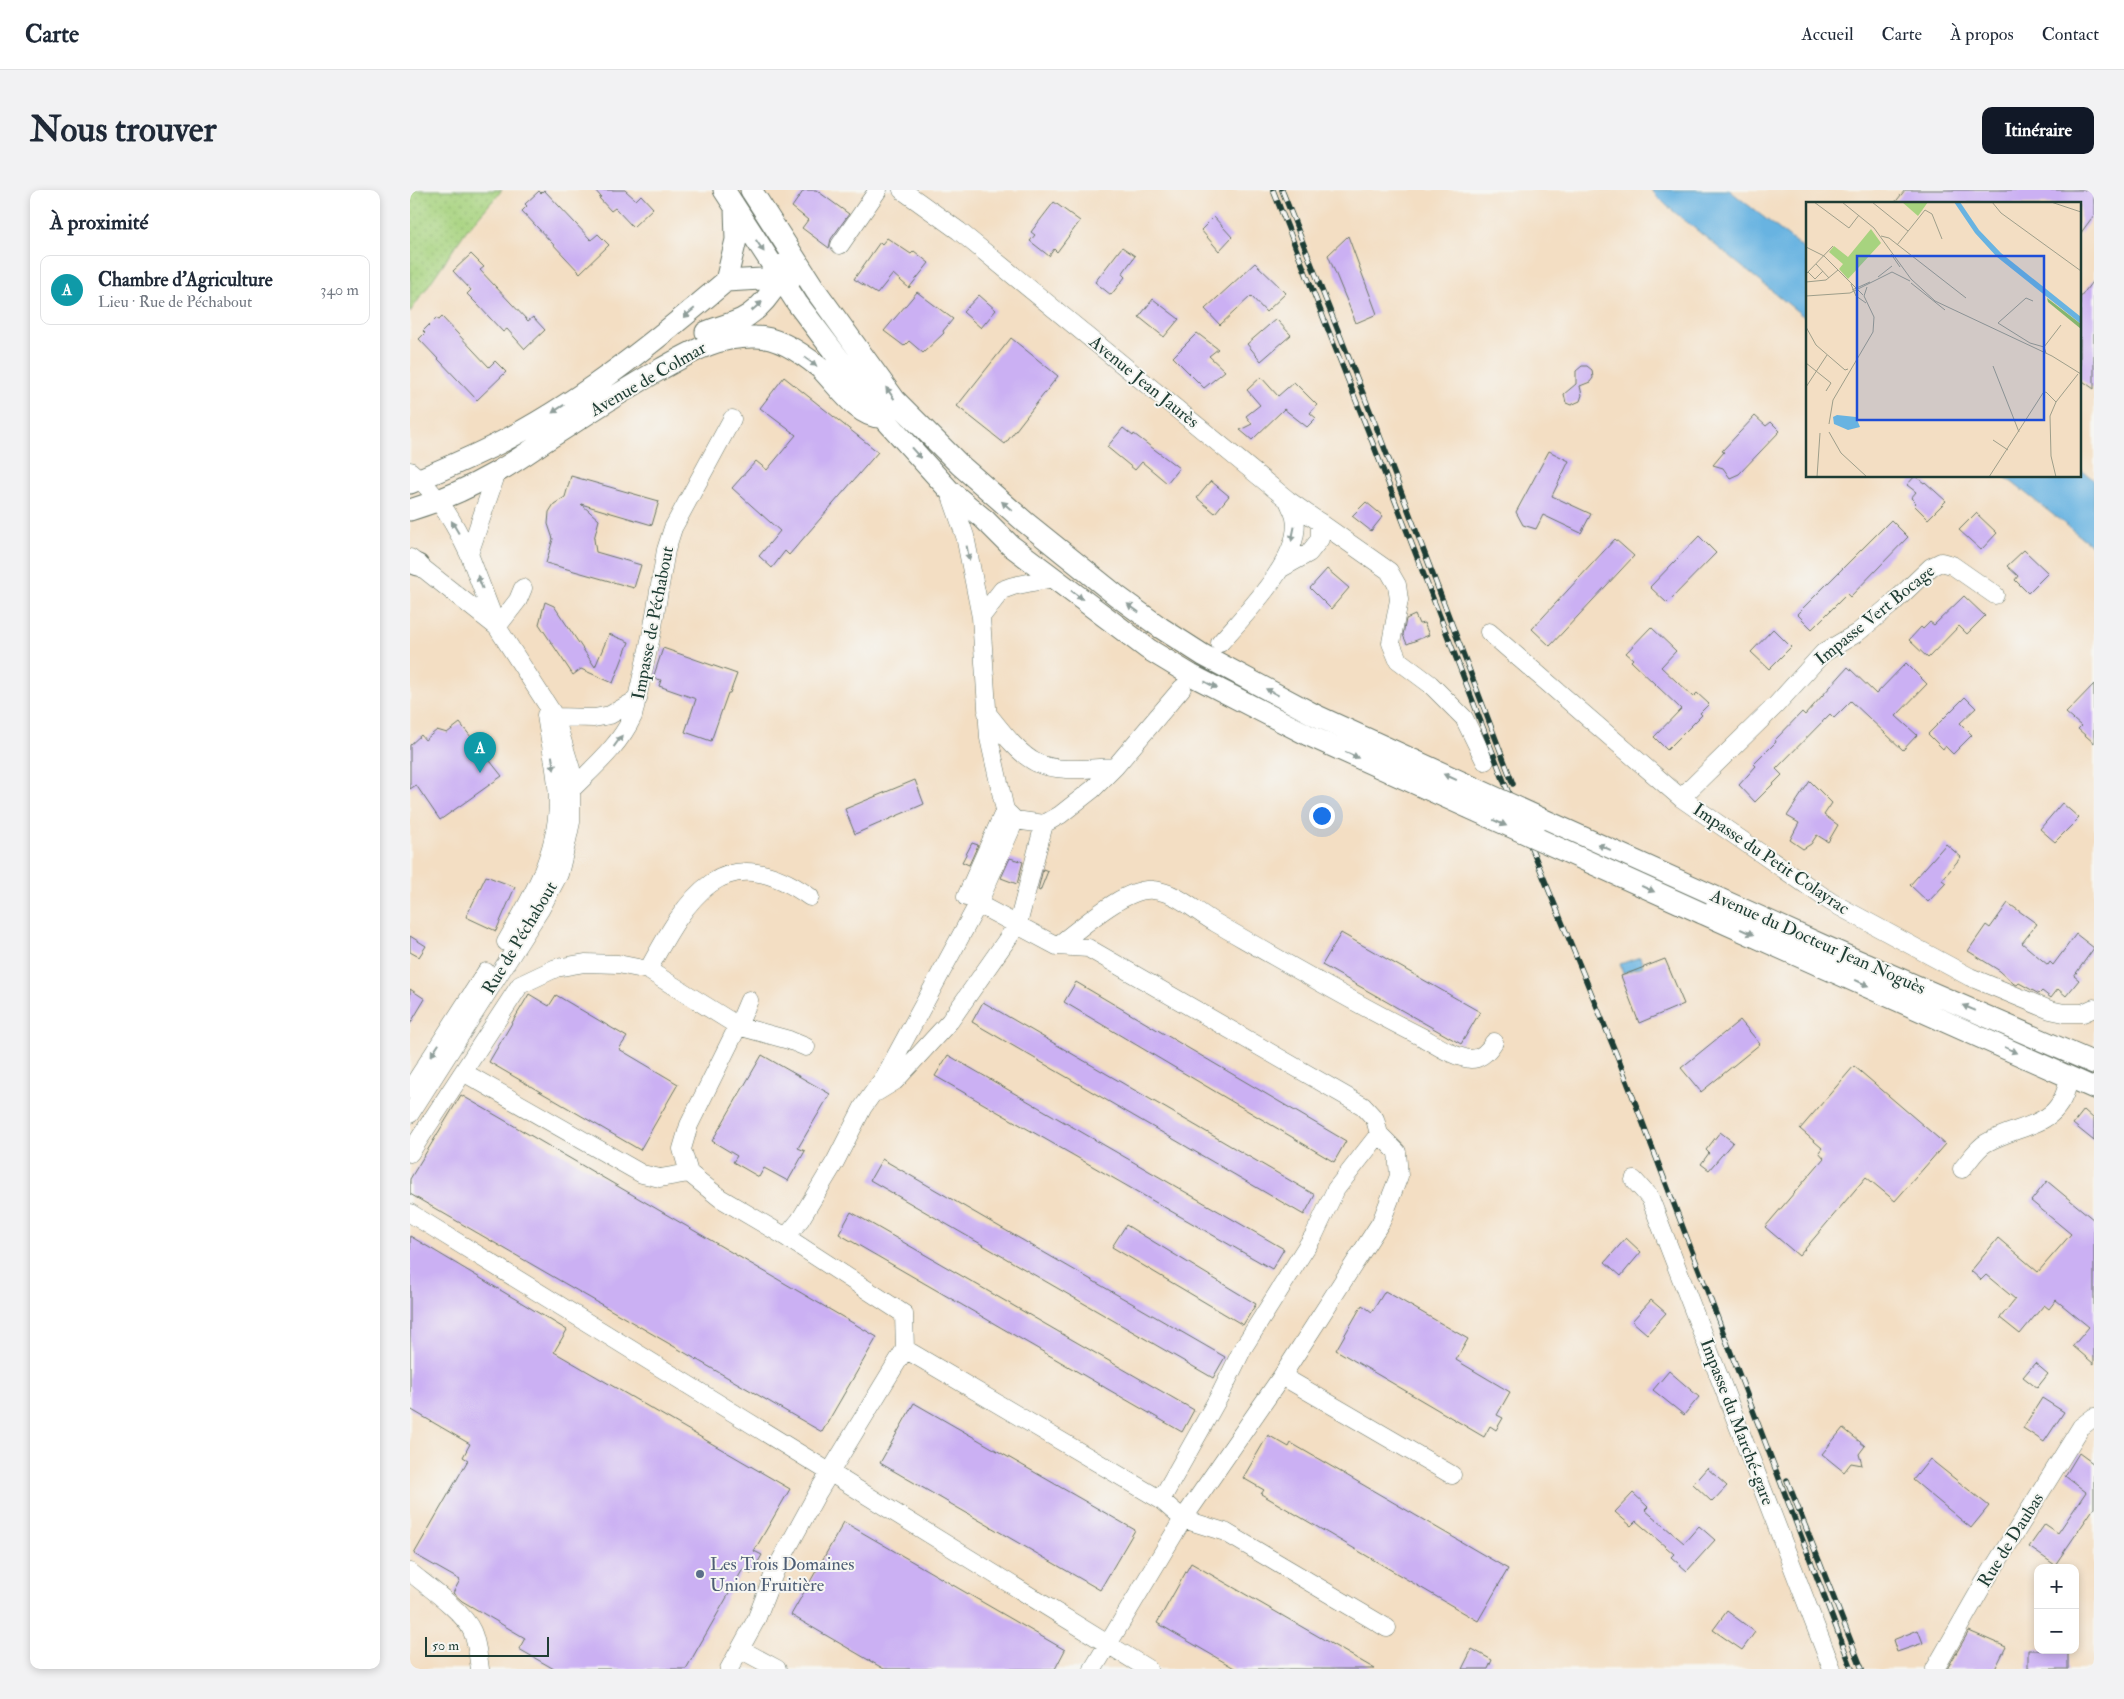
<!DOCTYPE html>
<html lang="fr">
<meta charset="utf-8">
<style>
body{margin:0;font-family:"IM FELL Double Pica",serif;background:#f2f2f3;color:#1f2937}
.controls{position:absolute;right:15px;bottom:15px;display:grid;overflow:hidden;border-radius:10px;box-shadow:0 2px 8px #0003}
.controls button{width:45px;height:45px;display:grid;place-items:center;padding:0;border:0;border-bottom:1px solid #e0e1e3;background:#fff;color:#1f2937;font:25px sans-serif}
.scale{position:absolute;left:15px;bottom:12px;width:124px;box-sizing:border-box;padding-left:5px;border:2px solid #1f3d34;border-top:0;font-size:14px;line-height:18px;white-space:nowrap;color:#1f3d34;-webkit-text-stroke:4px #f6f6f2;paint-order:stroke}
.you{position:absolute;left:911px;top:625px;width:18px;height:18px;margin:-12px;border:4px solid #fff;border-radius:50%;background:#1a73e8;box-shadow:0 0 0 8px #1a73e833}
.badge{display:grid;place-items:center;width:32px;height:32px;border-radius:50%;background:#111827;color:#fff;font-size:16px;font-weight:700}
.pin{position:absolute;translate:-50% -41px;filter:drop-shadow(0 1px 2px #0008)}
.pin::after{content:'';position:absolute;top:26px;width:18px;height:15px;background:inherit;clip-path:polygon(0 0,100% 0,50% 100%)}
.list{margin:0;padding:0;list-style:none}
h2{display:flex;justify-content:space-between;align-items:center;height:65px;margin:0;padding:0 20px;font-size:21px}
h2 small{font-size:16px;font-weight:400;color:#747a83}
.list li{display:grid;grid-template-columns:32px 1fr auto;gap:15px;align-items:center;box-sizing:border-box;height:70px;margin:0 10px 10px;padding:0 10px;border:1px solid #e0e1e3;border-radius:10px}
.list b{display:block;font-size:19px;white-space:nowrap}
.list p{margin:0;font-size:16px;white-space:nowrap;color:#747a83}
.list em{font-size:16px;font-style:normal;color:#747a83}
.map{position:relative;flex:none;width:1684px;height:1479px;overflow:hidden;border-radius:10px}
header{display:flex;align-items:center;gap:30px;box-sizing:border-box;height:70px;padding:0 25px;background:#fff;border-bottom:1px solid #e0e1e3}
header strong{font-size:24px}
nav{display:flex;gap:28px;margin-inline-start:auto;font-size:18px}
.intro{display:flex;align-items:center;justify-content:space-between;box-sizing:border-box;height:120px;padding:0 30px}
h1{margin:0;font-size:35px}
.button{padding:12px 22px;border-radius:10px;background:#111827;color:#fff;font-size:18px;font-weight:700}
main{display:flex;gap:30px;padding:0 30px}
aside{flex:1;background:#fff;border-radius:10px;box-shadow:0 2px 8px #0003}
.map>svg:first-child{display:block}
.park{fill:url(#park-dots);stroke:#63885a}
.water{fill:#68b3e1;stroke:#44788a}
.building{fill:#cbb0f3}
.lines{fill:none;stroke-linecap:round;stroke-linejoin:round}
.minor-casing{stroke:#697566;stroke-width:19}
.major-casing{stroke:#697566;stroke-width:23}
.minor{stroke:#fff;stroke-width:18}
.major{stroke:#fff;stroke-width:21}
.rail-casing{stroke:#1f3d34;stroke-width:5.5}
.rail{stroke:#f6f6f2;stroke-width:4;stroke-dasharray:11;stroke-linecap:butt}
.major-bridge-casing{stroke:#697566;stroke-width:23;stroke-linecap:butt}
.major-bridge{stroke:#fff;stroke-width:21}
.oneway{fill:#8f9e9a}
.service-dot{fill:#5c6f8a;stroke:#f6f6f2;stroke-width:2}
.labels{text-anchor:middle;dominant-baseline:central;stroke-width:4;stroke-linejoin:round;paint-order:stroke}
.street-label{font-size:18px;fill:#1f3d34;stroke:#f6f6f2}
.service-label{font-size:18px;fill:#4e5e75;stroke:#f6f6f2;text-anchor:start}
.inset-road{fill:none;stroke:#9e9e8a;stroke-width:1}
.view{fill:#1d4ed8;fill-opacity:0.15;stroke:#1d4ed8;stroke-width:2.5}
.inset-edge{fill:none;stroke:#1f3d34;stroke-width:2.5}
</style>
<header>
<strong>Carte</strong>
<nav><a>Accueil</a><a>Carte</a><a>À propos</a><a>Contact</a></nav>
</header>
<div class="intro"><h1>Nous trouver</h1><a class="button">Itinéraire</a></div>
<main>
<aside>
<h2>À proximité<small></small></h2>
<ul class="list">
<li><span class="badge" style="background:#0f9aa8">A</span><div><b>Chambre d'Agriculture</b><p>Lieu · Rue de Péchabout</p></div><em>340 m</em></li>
</ul>
</aside>
<div class="map">
<svg width="1684" height="1479" viewBox="0 0 1684 1479">
<defs>
<pattern id="park-dots" width="8" height="8" patternUnits="userSpaceOnUse" patternTransform="scale(1.25)"><rect width="8" height="8" fill="#a7d37f"/><path d="M2 2h.1M6 6h.1" fill="none" stroke="#8fb66e" stroke-width="1.8" stroke-linecap="round"/></pattern>
</defs>
<rect width="100%" height="100%" fill="#f6f6f2"/>
<filter id="ink" filterUnits="userSpaceOnUse"><feTurbulence type="fractalNoise" baseFrequency=".02" numOctaves="2"/><feDisplacementMap in="SourceGraphic" scale="10" xChannelSelector="R" yChannelSelector="G"/><feConvolveMatrix kernelMatrix="1 2 1 2 8 2 1 2 1" color-interpolation-filters="sRGB"/></filter>
<filter id="wash" filterUnits="userSpaceOnUse"><feTurbulence type="fractalNoise" baseFrequency=".0096" numOctaves="4" result="noise"/><feDisplacementMap in="SourceGraphic" scale="20" xChannelSelector="R" yChannelSelector="G"/><feGaussianBlur stdDeviation="1.12" result="paint"/><feColorMatrix in="noise" values="0 0 0 0 0 0 0 0 0 0 0 0 0 0 0 0 0 1.4 0 .05"/><feComposite in="paint" operator="in"/></filter>
<g filter="url(#wash)">
<rect width="100%" height="100%" fill="#f3dec3"/>
<!-- park -->
<path class="park" d="M0,0h92l-36,41 -56,81z"/>
<!-- water -->
<path class="water" d="M1241,0h78l79,62v68l-141,-114z
M1670,279l14,11v67l-90,-71h76z
M1230,767l3,9 -20,7 -3,-9z"/>
<g id="blocks">
<!-- building -->
<path class="building" d="M134,0l47,50 7,-6 11,11 -29,28 -58,-62 5,-5 -2,-2 14,-13 2,2z
M185,0h30l11,10 5,-5 12,13 -20,19 -18,-19 -4,3 -12,-13 2,-1z
M394,0h12l33,24 -18,25 -2,9 -27,-20 6,-8 -16,-13z
M1495,0h189v25l-14,19v-30h-186z
M644,12l26,19 -23,31 -3,-3 -5,7 -19,-15 5,-6 -4,-3z
M804,27l18,20 -13,14 -18,-21z
M938,46l29,78 -21,9 -28,-68z
M477,48l24,16 3,-3 15,12 -20,25 -16,-14 -16,20 -23,-15 26,-37 2,2z
M712,57l13,9 -13,18 3,3 -14,18 -16,-13z
M61,64l13,13 -4,3 30,32 18,19 5,-4 12,13 -20,19 -18,-20 -4,3 -26,-28 -10,-10 4,-4 -18,-19z
M845,73l31,30 -20,19 -15,-16 -31,29 -15,-16z
M1684,89v110l-14,-10v-81z
M507,102l36,27 -10,12 1,2 -21,20 -14,-12 -5,5 -20,-15z
M569,105l17,15 -15,18 -18,-16z
M743,109l26,20 -15,18 -25,-20z
M32,127l47,50 6,-6 11,11 -29,28 -58,-61 6,-6 -2,-2 13,-13 3,2z
M866,129l15,16 -30,26 -14,-17z
M787,143l21,16 -9,7 16,15 -21,17 -31,-31z
M601,148l47,38 -53,68 -48,-38z
M1172,176h5l5,4 1,8 -3,4 -10,4 2,9 -2,6 -9,4 -5,-2 -2,-9 12,-10v-13z
M374,187l94,75 -89,103 -4,-4 -13,17 -13,-12 21,-25 -48,-43 24,-27 11,9 29,-35 -36,-27z
M851,187l17,19 16,-14 23,23 -7,8 6,5 -9,9 -23,-18 -32,31 -12,-10 12,-6 -6,-8 14,-11 -13,-15z
M1345,226l11,10 5,-4 9,9 -41,43 -9,4 -7,-10 -10,-3 11,-13 -2,-1z
M713,238l10,8 1,-2 45,34 -12,15 -25,-21 -7,8 -28,-23z
M1139,261l20,10 -17,35 39,18 -10,19 -38,-18 -7,14 -13,-4 -7,-13z
M161,286l88,25 -7,24 -71,-21 18,16 -5,19 2,13 45,13 -7,23 -88,-25 7,-24 -5,-15 1,-12 5,-8 11,-7z
M1505,286l9,7 1,-1 21,19 -18,18 -14,-14 2,-2 -5,-5 5,-6 -9,-7z
M801,291l18,15 -14,17 -18,-15z
M956,312l17,14 -12,15 -19,-15z
M1566,323l21,20 -16,17 -22,-20z
M1481,330l17,17 -58,60 -3,-3 -35,35 -15,-15z
M1289,346l17,17 -49,50 -17,-16z
M1205,349l19,17 -84,90 -18,-17z
M1614,360l24,23 -20,20 -13,-13 3,-4 -11,-10z
M917,379l22,19 -18,21 -21,-21z
M1554,406l21,20 -18,18 -8,-8 -31,32 -19,-18 12,-13 2,2 7,-7 4,3z
M135,412l9,4 41,61 14,-33 20,8 -16,41 -32,-14 -8,6 -34,-51z
M1005,425l4,9 5,-1 5,12 -22,9 -4,-9 3,-16z
M1241,437l25,24 -15,16 32,30 4,-4 12,11 -9,9 2,2 -35,35 -13,-13 27,-28 -50,-48 2,-2 -7,-6z
M1363,439l18,18 -22,22 -18,-17z
M253,458l74,26 -7,19h-2l-17,48 -26,-9 11,-33 -37,-13 2,-6 -8,-2z
M1496,473l21,21 -31,32 21,19 -14,15 -52,-49 -17,17 -4,-4 -54,55 6,6 -27,27 -16,-17 17,-19 -2,-2 22,-22 -1,-2 27,-28 3,3 43,-48 28,27z
M1684,494v59l-16,-14 3,-3 -15,-13z
M1555,507l11,11 -16,15 12,12 -19,19 -8,-8 -2,3 -15,-15z
M50,533l42,53 -62,44 -24,-35 -6,4v-44l11,-10 4,5 12,-10 10,3z
M505,590l9,24 -69,30 -10,-25z
M1400,591l22,22 -8,12 14,10 -10,17 -11,-7 -6,9 -8,5 -13,-9 9,-17 -12,-7z
M1652,613l17,15 -24,24 -15,-13z
M562,653l6,2 -9,20 -7,-3z
M1536,654l15,13 -19,23 4,3 -18,19 -18,-17z
M600,668l13,4 -6,22 -16,-6z
M633,679l5,2 -8,20 -2,-1z
M76,686l29,11 -19,44 -30,-14z
M1598,713l29,21 -15,19 26,22 2,-3 3,3 23,-31 18,14 -20,28 5,4 -13,16 -8,-7 -7,9 -9,-7 -3,3 -20,-11 -2,2 -3,-1 -14,-13 -32,-20 18,-26 4,3z
M931,743l139,79 -19,32 -139,-79z
M0,746l16,10 -7,11 -9,-5z
M1255,769l19,45 -45,19 -18,-47z
M666,792l270,159 -12,21 -270,-160z
M0,799l15,10 -15,25z
M119,804l20,12 7,-11 71,42 -8,12 59,35 -38,66 -151,-88z
M573,812l332,193 -11,20 -332,-193z
M1330,830l20,24 -59,48 -20,-24z
M352,865l68,39 -32,54 7,3 -17,30 -24,-13 -5,9 -26,-15 4,-6 -25,-15z
M538,865l336,194 -12,20 -337,-193z
M1444,876l91,78 -50,57 -29,-24 -67,79 -34,-29 59,-69 -5,-6 3,-4 -22,-19z
M51,905l416,242 -55,95 -412,-238v-15z
M1674,920l10,9v22l-21,-17z
M1310,942l13,10 -24,28 -8,-6 8,-11 -3,-3z
M472,969l343,198 -12,21 -343,-198z
M1637,991l47,39v144l-21,-18 16,-19 -33,-27 -7,9 -5,-4 -24,29 -20,-16 15,-19 -29,-24 -5,5 -10,-9 27,-33 40,34 33,-38 -40,-33z
M441,1022l343,198 -12,22 -343,-198z
M716,1035l130,79 -13,21 -131,-78z
M0,1046l157,94 -13,22 236,137 -36,62 8,4 -11,19 -8,-5 -57,100h-132l-35,-20 6,-11 -63,-37 -9,-8 7,-13 -46,-26 54,-94 -5,-3 7,-13 -60,-35z
M1216,1048l15,14 -20,24 -16,-14z
M975,1101l83,48 -12,21 54,32 -13,23 6,3 -7,12 -6,-4 -6,11 -148,-87 26,-45 10,7z
M1241,1110l15,13 -19,21 -15,-13z
M1625,1173l13,11 -11,14 -14,-11z
M1259,1181l30,26 -15,18 -31,-25z
M1632,1208l22,14 -20,30 -21,-14z
M504,1213l221,127 -35,60 -220,-127z
M1433,1238l22,18 -6,8 3,11 -11,-2 -7,9 -22,-18z
M858,1245l21,12 2,-4 217,126 -30,52 -217,-127 3,-4 -21,-12z
M1669,1263l15,11v44l-39,57 -26,-18 16,-23 13,9 28,-41 -21,-16z
M1520,1269l59,47 -18,22 -58,-48z
M1297,1278l20,18 -15,16 -19,-18z
M1223,1303l15,14 -3,3 39,33 15,-17 16,14 -28,31 -16,-14 3,-3 -38,-33 -5,5 -16,-14z
M434,1332l221,128 -10,19h-171l-93,-54z
M781,1373l184,106h-139l-79,-46z
M1317,1421l28,21 -13,18 -29,-20z
M1508,1440l5,13 -26,9 -4,-12z
M1559,1441l37,16 -11,22h-48z
M1062,1459l20,11 -4,9h-26z
M1618,1460h40v19h-40z"/>
</g>
</g>
<g filter="url(#ink)">
<use href="#blocks" fill-opacity="0" stroke="#697566" stroke-width="1"/>
<g class="lines">
<defs>
<path id="minor" d="M492,0l57,41 329,269 101,71 8,14 2,15 -8,43 7,17 32,24 34,34 21,43
M430,55l38,-55
M0,281c27,21 45,53 59,83
M539,300l16,46 16,81 8,121 16,72 10,10
M0,368l87,69
M872,378l27,-15 11,-14v-17
M571,427l21,-27 11,-4 40,-8
M87,437l21,-27 5,-12
M1079,442l192,166 150,104 139,75 80,33 14,3h19l11,-5
M810,453c24,-28 83,-86 75,-125 -1,-6 -5,-12 -7,-18
M577,523c13,16 31,41 50,50 23,10 53,5 78,4
M145,527l39,1 16,-3 28,-16
M162,599c23,-23 47,-43 61,-73l19,-84 14,-82 7,-22 59,-109
M1271,608l95,-93 47,-52 34,-20 34,-28 40,-38 10,-5 11,3 43,30
M556,707l39,-87
M568,714l79,42 31,2 275,158 12,13 4,15 18,18 2,24 -18,46 -99,154 -99,143 -90,150
M96,752c25,-43 51,-87 52,-139 0,-29 -8,-59 -12,-88
M647,756c23,-17 68,-59 96,-56 24,2 43,22 63,33 68,39 136,79 206,114 14,8 33,21 49,22 10,0 18,-9 23,-17
M238,780c39,-72 75,-135 162,-73
M339,810l-11,26 -49,99 -7,24 7,24 31,25 66,39 118,77 1,35 256,151 22,19 42,13 162,96
M53,882l179,102 18,4 29,-5
M0,900l76,-118
M467,902l18,-11 55,-60 68,-97 26,-100
M0,924l130,-204 19,-36 7,-29 5,-23v-53l-16,-52 -58,-90 -28,-73 28,-82
M0,963l110,-168 36,-17 29,-5 33,1 30,6 90,56 51,14 17,7
M1552,979c7,-8 15,-21 24,-26 38,-21 75,-14 83,-66
M1224,990l16,18 182,471
M0,1023l738,456
M376,1047l14,-17 35,-58 28,-55 22,-31 93,-172 37,-84 29,4 16,-9 33,-26 22,-22 67,-79
M872,1186l170,99
M751,1310l59,-105 23,-47 71,-113 22,-46 43,-55
M0,1382c17,14 54,40 62,59 5,11 6,25 8,38
M330,1459l37,20
M319,1479l27,-49 19,-49 43,-79 87,-143
M1525,1479l49,-86 97,-156 13,-10"/>
<path id="major" d="M314,0l73,113 86,114 66,73 36,30 25,25 138,104 43,26 117,60
M341,0l65,101 79,109 65,65 65,57 92,74 44,32 42,27 112,60
M316,91l55,-3 9,3
M316,91l10,-41 -1,-32
M296,142c9,-4 17,-6 26,-9 24,-7 47,-34 51,-59
M0,293c34,-14 68,-28 101,-46 77,-41 148,-99 215,-156
M0,320c30,-9 59,-22 87,-38 16,-9 32,-20 48,-31 38,-24 76,-50 116,-72 32,-18 56,-33 95,-32 22,0 47,17 64,31 16,15 37,49 60,49
M0,372l8,3
M1132,629l282,127 270,117
M1292,723l392,175"/>
</defs>
<!-- minor casing -->
<use href="#minor" class="minor-casing"/>
<!-- major casing -->
<use href="#major" class="major-casing"/>
<!-- minor -->
<use href="#minor" class="minor"/>
<!-- major -->
<use href="#major" class="major"/>
<defs>
<path id="rail" d="M863,0l95,241 137,353 113,274 234,611
M872,0l94,236 137,358
M1377,1290l75,189"/>
</defs>
<!-- rail casing -->
<use href="#rail" class="rail-casing"/>
<!-- rail -->
<use href="#rail" class="rail"/>
<defs>
<path id="major-bridge" d="M905,525l227,104
M898,545l394,178"/>
</defs>
<!-- major-bridge casing -->
<use href="#major-bridge" class="major-bridge-casing"/>
<!-- major-bridge -->
<use href="#major-bridge" class="major-bridge"/>
</g>
<!-- one-way arrows -->
<defs><path id="oneway-solid" d="M-6-.8H1V-3.2L6.5 0L1 3.2V.8H-6Z" transform="scale(1.25)"/></defs>
<g class="oneway">
<use href="#oneway-solid" transform="translate(350 56) rotate(56)"/>
<use href="#oneway-solid" transform="translate(347 116) rotate(-41)"/>
<use href="#oneway-solid" transform="translate(279 123) rotate(140)"/>
<use href="#oneway-solid" transform="translate(401 172) rotate(36)"/>
<use href="#oneway-solid" transform="translate(480 203) rotate(-126)"/>
<use href="#oneway-solid" transform="translate(148 219) rotate(146)"/>
<use href="#oneway-solid" transform="translate(506 263) rotate(48)"/>
<use href="#oneway-solid" transform="translate(597 316) rotate(-139)"/>
<use href="#oneway-solid" transform="translate(45 337) rotate(-120)"/>
<use href="#oneway-solid" transform="translate(883 344) rotate(102)"/>
<use href="#oneway-solid" transform="translate(558 363) rotate(79)"/>
<use href="#oneway-solid" transform="translate(70 392) rotate(-111)"/>
<use href="#oneway-solid" transform="translate(667 405) rotate(37)"/>
<use href="#oneway-solid" transform="translate(723 418) rotate(-144)"/>
<use href="#oneway-solid" transform="translate(801 495) rotate(28)"/>
<use href="#oneway-solid" transform="translate(862 502) rotate(-152)"/>
<use href="#oneway-solid" transform="translate(208 551) rotate(-54)"/>
<use href="#oneway-solid" transform="translate(942 565) rotate(25)"/>
<use href="#oneway-solid" transform="translate(143 573) rotate(81)"/>
<use href="#oneway-solid" transform="translate(1040 587) rotate(-156)"/>
<use href="#oneway-solid" transform="translate(1090 633) rotate(24)"/>
<use href="#oneway-solid" transform="translate(1194 657) rotate(-156)"/>
<use href="#oneway-solid" transform="translate(1238 699) rotate(24)"/>
<use href="#oneway-solid" transform="translate(1337 742) rotate(24)"/>
<use href="#oneway-solid" transform="translate(1452 793) rotate(24)"/>
<use href="#oneway-solid" transform="translate(1559 818) rotate(-157)"/>
<use href="#oneway-solid" transform="translate(25 860) rotate(123)"/>
<use href="#oneway-solid" transform="translate(1601 860) rotate(24)"/>
</g>
</g>
<!-- markers -->
<circle class="service-dot" cx="290" cy="1384" r="5"/>
<g class="labels">
<!-- street labels -->
<g class="street-label">
<text transform="translate(238 189) rotate(-30)">Avenue de Colmar</text>
<text transform="translate(734 192) rotate(39)">Avenue Jean Jaurès</text>
<text transform="translate(1465 425) rotate(-39)">Impasse Vert Bocage</text>
<text transform="translate(243 433) rotate(-79)">Impasse de Péchabout</text>
<text transform="translate(1361 669) rotate(34)">Impasse du Petit Colayrac</text>
<text transform="translate(110 748) rotate(-59)">Rue de Péchabout</text>
<text transform="translate(1408 752) rotate(24)">Avenue du Docteur Jean Noguès</text>
<text transform="translate(1327 1232) rotate(69)">Impasse du Marché-gare</text>
<text transform="translate(1601 1350) rotate(-58)">Rue de Daubas</text>
</g>
<!-- service labels -->
<g class="service-label">
<text x="300" y="1374">Les Trois Domaines<tspan x="300" dy="21">Union Fruitière</tspan></text>
</g>
</g>
<!-- overview -->
<g transform="translate(1396 12)">
<rect width="275" height="275" fill="#f3dec3"/>
<path d="M96,0h26l-10,14z" fill="#a7d37f"/>
<path d="M241,96l34,26v5l-33,-27z" fill="#85b56e"/>
<path d="M65,27l10,14 -33,36 -9,-10 4,-5 -14,-12 5,-6 14,11z" fill="#a7d37f"/>
<path d="M148,0h6l19,28 22,23 80,64v7l-84,-67 -22,-24zM31,213l19,2 4,10 -12,3 -14,-6 -1,-7z" fill="#68b3e1"/>
<path class="inset-road" d="M8,0l35,26 10,-13M36,0l32,26 37,51 24,22 117,55 29,18M66,0l36,29M186,0l9,11 80,58M245,0l30,10M75,34l8,2 77,60M91,43l28,-35 7,4 10,25M0,45l18,9 39,39M85,52l9,13M10,62l13,14M2,70l7,7 8,-8M0,72l27,-28M72,75l14,-11M0,80l20,-2 12,-10M105,81l34,27M45,82l5,12 10,7M46,88l18,-8M0,94l44,-3 42,-21 18,9M227,99l-7,-3 -28,25 32,20 14,4M0,125l10,18 29,25 3,-1M240,151l-2,-6 17,-22M0,161l25,20 -5,8M187,164l26,66M0,185l21,-32M23,222l4,-24 40,-68 1,-15 -10,-21 3,-9M23,230l12,21 26,24M187,238l15,10M11,275l3,-44M183,275l54,-84 3,-1 10,10M250,275l-5,-21 -1,-40 6,-14 22,-28"/>
<path class="view" d="M51,54h187v164h-187z"/>
<rect width="275" height="275" class="inset-edge"/>
</g>
</svg>
<div class="controls">
<button>+</button>
<button>−</button>
</div>
<div class="scale">50 m</div>
<div class="you"></div>
<div class="pin badge" style="left:70px;top:583px;background:#0f9aa8">A</div>
</div>
</main>
